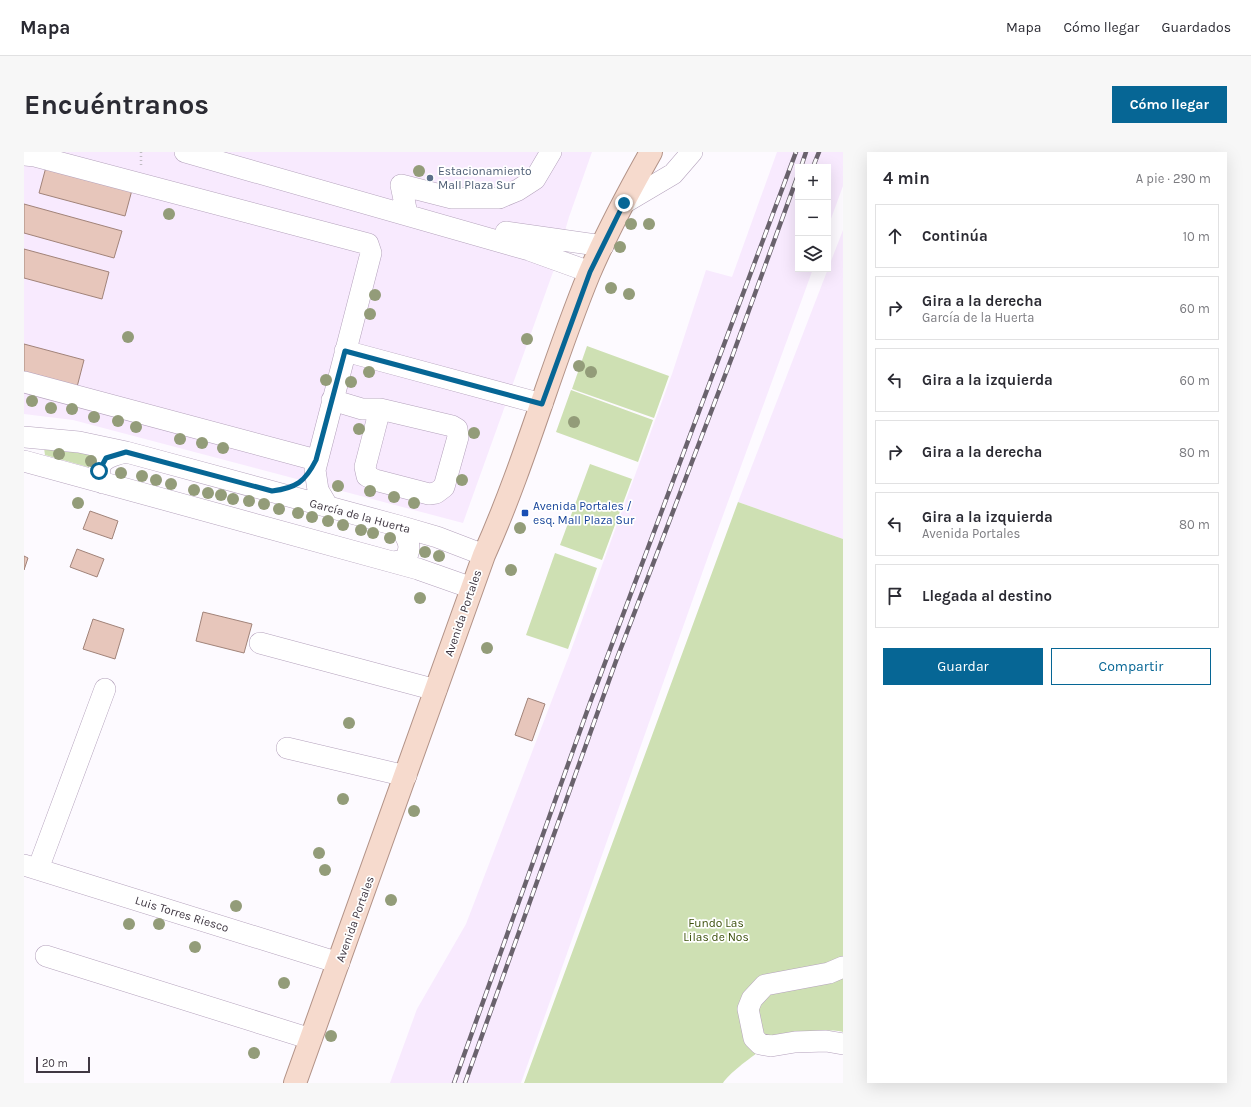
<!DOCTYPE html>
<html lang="es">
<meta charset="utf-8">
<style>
body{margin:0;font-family:Karla,sans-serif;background:#f7f7f7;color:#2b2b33}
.controls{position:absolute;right:12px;top:12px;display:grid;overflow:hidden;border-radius:0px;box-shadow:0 4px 16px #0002}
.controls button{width:36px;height:36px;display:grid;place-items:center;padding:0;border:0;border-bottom:1px solid #e1e1e2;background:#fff;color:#2b2b33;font:20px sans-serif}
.scale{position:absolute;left:12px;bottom:10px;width:54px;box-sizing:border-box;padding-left:4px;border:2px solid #403843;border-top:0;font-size:11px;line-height:14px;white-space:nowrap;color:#403843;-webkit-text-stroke:3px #fff;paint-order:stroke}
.stop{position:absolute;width:12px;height:12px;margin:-9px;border:3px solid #066695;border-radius:50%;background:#fff}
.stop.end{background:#066695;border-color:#fff;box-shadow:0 1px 4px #0008}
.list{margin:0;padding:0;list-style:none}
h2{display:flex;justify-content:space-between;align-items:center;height:52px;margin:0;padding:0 16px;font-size:17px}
h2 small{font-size:13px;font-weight:400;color:#7c7c81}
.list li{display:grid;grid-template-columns:26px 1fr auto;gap:12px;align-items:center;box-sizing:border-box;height:64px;margin:0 8px 8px;padding:0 8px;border:1px solid #e1e1e2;border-radius:0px}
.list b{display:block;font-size:15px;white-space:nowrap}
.list p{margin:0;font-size:13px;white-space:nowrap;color:#7c7c81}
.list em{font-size:13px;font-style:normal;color:#7c7c81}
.actions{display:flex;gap:8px;padding:12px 16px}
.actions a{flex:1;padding:9px 0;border:1px solid #066695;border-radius:0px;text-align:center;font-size:14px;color:#066695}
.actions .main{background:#066695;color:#fff}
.icon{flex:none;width:22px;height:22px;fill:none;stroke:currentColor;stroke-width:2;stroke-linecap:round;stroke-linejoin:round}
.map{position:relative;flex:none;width:819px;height:931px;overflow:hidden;border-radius:0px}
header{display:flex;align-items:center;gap:24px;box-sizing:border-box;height:56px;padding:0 20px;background:#fff;border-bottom:1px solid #e1e1e2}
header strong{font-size:19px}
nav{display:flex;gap:22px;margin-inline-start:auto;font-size:14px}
.intro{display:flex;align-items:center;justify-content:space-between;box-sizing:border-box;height:96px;padding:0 24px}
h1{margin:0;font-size:28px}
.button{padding:10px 18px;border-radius:0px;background:#066695;color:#fff;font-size:14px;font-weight:700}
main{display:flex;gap:24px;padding:0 24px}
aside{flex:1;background:#fff;border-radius:0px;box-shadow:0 4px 16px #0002}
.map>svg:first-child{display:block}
.built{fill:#f8eafe}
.green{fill:#cee0b3}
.building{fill:#e7c6bb;stroke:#a18379}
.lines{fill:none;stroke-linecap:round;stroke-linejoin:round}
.minor-casing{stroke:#b4a2bc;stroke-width:22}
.major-casing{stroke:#b29287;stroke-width:24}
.path{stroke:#c1bdc4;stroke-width:2.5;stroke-dasharray:1 3;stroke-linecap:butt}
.minor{stroke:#fff;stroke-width:21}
.major{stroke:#f6dacd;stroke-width:22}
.rail-casing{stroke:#6a636d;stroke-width:4.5}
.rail{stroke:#fff;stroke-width:3;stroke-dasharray:9;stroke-linecap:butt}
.tree{fill:#939c79}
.route{stroke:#066695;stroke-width:5}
.service-dot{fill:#5c6f8a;stroke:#fff;stroke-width:1.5}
.transit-dot{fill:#1a4fb4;stroke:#fff;stroke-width:1.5}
.labels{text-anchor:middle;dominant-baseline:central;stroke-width:3.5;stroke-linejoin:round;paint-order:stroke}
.service-label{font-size:12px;fill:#4e5e75;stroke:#fff;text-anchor:start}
.transit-label{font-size:12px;fill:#164399;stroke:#fff;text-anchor:start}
.street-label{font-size:12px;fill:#403843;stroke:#fff}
.park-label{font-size:12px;fill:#3c500c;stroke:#fff}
</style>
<header>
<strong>Mapa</strong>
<nav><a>Mapa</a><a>Cómo llegar</a><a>Guardados</a></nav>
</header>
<div class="intro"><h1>Encuéntranos</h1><a class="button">Cómo llegar</a></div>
<main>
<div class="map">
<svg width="819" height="931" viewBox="0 0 819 931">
<rect width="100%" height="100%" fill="#fdfaff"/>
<!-- built -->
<path class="built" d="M0,0h568l-23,65 -16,55 -90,251 -390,-103 -49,-6z
M753,0h66v34l-15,41v-60h-30v102h15l-103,282 -189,532h-131l27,-74 49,-85 104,-271 102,-279 34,-104 26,7z
M819,78v309l-105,-37z"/>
<!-- green -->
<path class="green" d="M563,194l82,30 -15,42 -82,-29z
M547,238l82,30 -15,42 -82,-30z
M20,296l52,7 -1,14 -50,-14z
M566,312l42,15 -30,81 -42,-15z
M714,350l105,37v493c-10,-3 -43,-1 -53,2 -16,6 -58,35 -67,49h-199z
M531,401l42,15 -29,81 -42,-14z"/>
<!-- building -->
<path class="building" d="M22,15l86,23 -7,26 -86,-23z
M0,52l98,27 -8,27 -90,-25z
M0,97l85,23 -7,27 -78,-21z
M0,192l60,16 -7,27 -53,-14z
M66,359l28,10 -6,18 -29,-10z
M53,397l27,10 -7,18 -27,-10z
M0,404l4,2 -4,12z
M179,460l49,12 -8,29 -48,-12z
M69,467l31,10 -9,30 -32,-10z
M504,546l17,6 -13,37 -17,-6z"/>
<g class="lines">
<defs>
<path id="minor" d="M161,0l344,98 61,22
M0,3l11,1 333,88 3,9 -56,217 3,20 10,17
M600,51l49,-29 19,-22
M383,62l-6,-29 51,13h47l19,-8 17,-11 16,-27
M482,80l97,14
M321,199l197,53
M0,230l292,78
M308,248l30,9h18l72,17 5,3 1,8 -14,50 -8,6 -7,1 -54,-14 -8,-4 -2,-9 15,-58
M0,285l55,5 47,10 273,74 38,11 47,18
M0,309l394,108 54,19
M79,331c-11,-22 6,-27 23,-31
M369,410l11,-2c10,-12 3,-23 -5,-34
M236,491l176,47
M263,596l119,28
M0,713l315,98
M14,717l67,-180
M22,804l265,83
M819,815l-14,6 -64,12 -13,14 -4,10 6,29 6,6 11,2 24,-4 31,-1 17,3"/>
<path id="major" d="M271,931l189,-528c41,-91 67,-189 105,-281 18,-42 40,-83 62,-122"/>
</defs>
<!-- minor casing -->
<use href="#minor" class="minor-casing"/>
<!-- major casing -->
<use href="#major" class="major-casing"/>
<!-- path -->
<path class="path" d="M117,0v13"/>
<!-- minor -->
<use href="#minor" class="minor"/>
<!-- major -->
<use href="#major" class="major"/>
<defs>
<path id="rail" d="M777,15l5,-15
M789,15l6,-15
M430,931l136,-380 206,-551
M441,931l151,-422 116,-304 66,-182"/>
</defs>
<!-- rail casing -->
<use href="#rail" class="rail-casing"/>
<!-- rail -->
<use href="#rail" class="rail"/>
</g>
<!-- trees -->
<g class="tree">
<circle cx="395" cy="19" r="6"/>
<circle cx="145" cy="62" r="6"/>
<circle cx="607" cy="72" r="6"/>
<circle cx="625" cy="72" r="6"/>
<circle cx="596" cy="95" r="6"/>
<circle cx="587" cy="136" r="6"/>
<circle cx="605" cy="142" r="6"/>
<circle cx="351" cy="143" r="6"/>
<circle cx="346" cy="162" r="6"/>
<circle cx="104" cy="185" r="6"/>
<circle cx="503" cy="187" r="6"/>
<circle cx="555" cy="214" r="6"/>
<circle cx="345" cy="220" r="6"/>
<circle cx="567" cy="220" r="6"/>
<circle cx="302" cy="228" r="6"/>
<circle cx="327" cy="230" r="6"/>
<circle cx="8" cy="249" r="6"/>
<circle cx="27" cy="256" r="6"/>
<circle cx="48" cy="257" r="6"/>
<circle cx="70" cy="265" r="6"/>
<circle cx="94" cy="269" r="6"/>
<circle cx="550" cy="270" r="6"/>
<circle cx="112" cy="275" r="6"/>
<circle cx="335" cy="277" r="6"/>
<circle cx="450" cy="281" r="6"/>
<circle cx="156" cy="287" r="6"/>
<circle cx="178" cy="291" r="6"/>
<circle cx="199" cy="296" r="6"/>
<circle cx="35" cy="302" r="6"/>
<circle cx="67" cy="309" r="6"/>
<circle cx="97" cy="321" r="6"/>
<circle cx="118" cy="324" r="6"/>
<circle cx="132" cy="328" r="6"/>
<circle cx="438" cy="328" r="6"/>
<circle cx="147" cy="332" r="6"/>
<circle cx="314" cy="334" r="6"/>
<circle cx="170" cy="338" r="6"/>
<circle cx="346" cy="339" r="6"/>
<circle cx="184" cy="341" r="6"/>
<circle cx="197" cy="343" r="6"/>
<circle cx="370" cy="345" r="6"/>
<circle cx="209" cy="347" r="6"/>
<circle cx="225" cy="349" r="6"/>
<circle cx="54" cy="351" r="6"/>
<circle cx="390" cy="351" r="6"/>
<circle cx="240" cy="352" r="6"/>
<circle cx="255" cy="357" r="6"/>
<circle cx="274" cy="361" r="6"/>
<circle cx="288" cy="365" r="6"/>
<circle cx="304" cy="369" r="6"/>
<circle cx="319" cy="373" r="6"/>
<circle cx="496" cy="376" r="6"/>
<circle cx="337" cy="378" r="6"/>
<circle cx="349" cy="381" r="6"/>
<circle cx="366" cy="386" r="6"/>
<circle cx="401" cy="400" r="6"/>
<circle cx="415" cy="404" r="6"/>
<circle cx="487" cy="418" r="6"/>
<circle cx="396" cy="446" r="6"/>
<circle cx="463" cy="496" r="6"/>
<circle cx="325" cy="571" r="6"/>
<circle cx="319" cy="647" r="6"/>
<circle cx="390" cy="659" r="6"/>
<circle cx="295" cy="701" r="6"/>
<circle cx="301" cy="718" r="6"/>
<circle cx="367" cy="748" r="6"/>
<circle cx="212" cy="754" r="6"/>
<circle cx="105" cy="772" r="6"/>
<circle cx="135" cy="772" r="6"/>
<circle cx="171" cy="795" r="6"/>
<circle cx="260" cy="831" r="6"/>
<circle cx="307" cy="884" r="6"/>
<circle cx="230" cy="901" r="6"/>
</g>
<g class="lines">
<!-- route -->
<path class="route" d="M75,319l7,-13 20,-6 146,39c24,-3 33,-9 44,-31l29,-109 197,53 48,-132 34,-69"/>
</g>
<!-- markers -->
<circle class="service-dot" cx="406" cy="26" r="4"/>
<rect class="transit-dot" x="497" y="357" width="8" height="8" rx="2"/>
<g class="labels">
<!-- service labels -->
<g class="service-label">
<text x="414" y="19">Estacionamiento<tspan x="414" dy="14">Mall Plaza Sur</tspan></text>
</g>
<!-- transit labels -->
<g class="transit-label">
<text x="509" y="354">Avenida Portales /<tspan x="509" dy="14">esq. Mall Plaza Sur</tspan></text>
</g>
<!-- street labels -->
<g class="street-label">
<text transform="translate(336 364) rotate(15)">García de la Huerta</text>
<text transform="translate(439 461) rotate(-71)">Avenida Portales</text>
<text transform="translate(158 762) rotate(17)">Luis Torres Riesco</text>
<text transform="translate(331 767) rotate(-70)">Avenida Portales</text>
</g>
<!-- park labels -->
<g class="park-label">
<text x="692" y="771">Fundo Las<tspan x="692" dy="14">Lilas de Nos</tspan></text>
</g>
</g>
</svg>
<div class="controls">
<button>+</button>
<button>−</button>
<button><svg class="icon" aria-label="layers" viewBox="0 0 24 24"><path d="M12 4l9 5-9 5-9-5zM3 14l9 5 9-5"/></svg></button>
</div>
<div class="scale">20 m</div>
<div class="stop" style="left:75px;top:319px"></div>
<div class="stop end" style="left:600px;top:51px"></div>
</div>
<aside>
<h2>4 min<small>A pie · 290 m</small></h2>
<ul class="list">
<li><svg class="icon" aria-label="ahead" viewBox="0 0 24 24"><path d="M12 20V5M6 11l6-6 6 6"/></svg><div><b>Continúa</b></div><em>10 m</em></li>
<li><svg class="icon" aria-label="right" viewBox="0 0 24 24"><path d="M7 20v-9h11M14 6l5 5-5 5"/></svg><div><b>Gira a la derecha</b><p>García de la Huerta</p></div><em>60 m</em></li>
<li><svg class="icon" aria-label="left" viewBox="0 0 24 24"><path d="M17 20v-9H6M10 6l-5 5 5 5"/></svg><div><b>Gira a la izquierda</b></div><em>60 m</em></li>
<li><svg class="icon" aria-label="right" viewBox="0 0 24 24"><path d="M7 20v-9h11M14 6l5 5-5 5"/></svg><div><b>Gira a la derecha</b></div><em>80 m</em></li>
<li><svg class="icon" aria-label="left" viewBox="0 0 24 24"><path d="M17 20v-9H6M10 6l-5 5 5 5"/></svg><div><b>Gira a la izquierda</b><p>Avenida Portales</p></div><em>80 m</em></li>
<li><svg class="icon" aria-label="arrive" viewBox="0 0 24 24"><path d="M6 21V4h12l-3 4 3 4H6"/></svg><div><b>Llegada al destino</b></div></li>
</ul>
<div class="actions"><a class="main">Guardar</a><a>Compartir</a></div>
</aside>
</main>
